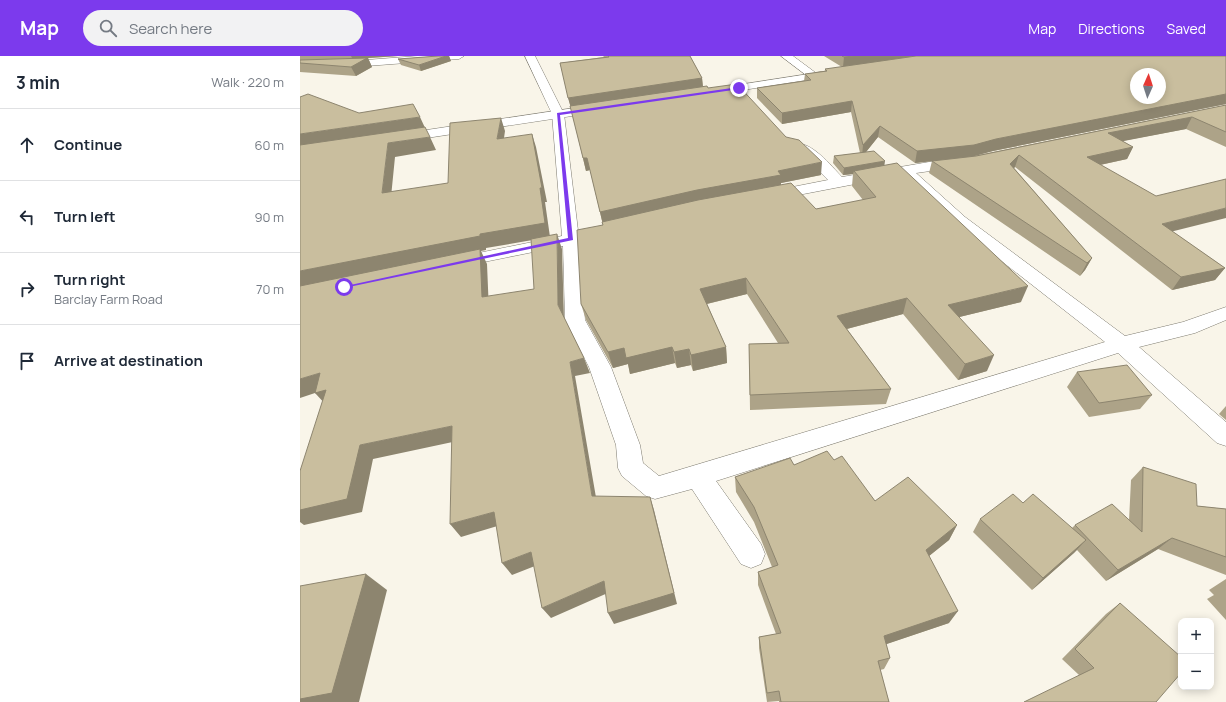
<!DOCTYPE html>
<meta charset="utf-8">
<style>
body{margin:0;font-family:Manrope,sans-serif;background:#f2f2f3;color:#1f2937}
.controls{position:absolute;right:12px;bottom:12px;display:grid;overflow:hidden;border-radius:8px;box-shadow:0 2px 10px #0003}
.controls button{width:36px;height:36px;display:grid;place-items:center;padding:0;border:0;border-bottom:1px solid #e0e1e3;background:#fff;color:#1f2937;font:20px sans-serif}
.compass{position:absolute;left:830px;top:12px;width:36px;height:36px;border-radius:50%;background:#fff;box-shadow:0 2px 10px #0003;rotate:3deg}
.stop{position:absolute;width:12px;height:12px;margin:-9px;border:3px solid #7c3aed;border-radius:50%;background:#fff}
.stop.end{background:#7c3aed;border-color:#fff;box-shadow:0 1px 4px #0008}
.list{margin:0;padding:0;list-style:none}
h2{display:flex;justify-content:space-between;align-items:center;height:52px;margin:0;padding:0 16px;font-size:17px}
h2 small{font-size:13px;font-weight:400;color:#747a83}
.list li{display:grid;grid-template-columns:26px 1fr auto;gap:12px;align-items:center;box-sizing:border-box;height:72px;padding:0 16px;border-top:1px solid #e0e1e3}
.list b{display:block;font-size:15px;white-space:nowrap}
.list p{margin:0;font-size:13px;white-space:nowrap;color:#747a83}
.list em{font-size:13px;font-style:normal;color:#747a83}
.icon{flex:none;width:22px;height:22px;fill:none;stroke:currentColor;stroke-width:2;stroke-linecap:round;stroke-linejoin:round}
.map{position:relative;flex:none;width:926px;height:646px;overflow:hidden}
header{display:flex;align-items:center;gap:24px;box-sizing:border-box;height:56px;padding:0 20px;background:#7c3aed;color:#fff}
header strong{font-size:19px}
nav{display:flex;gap:22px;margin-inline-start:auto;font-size:14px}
.search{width:280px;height:36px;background:#f2f2f3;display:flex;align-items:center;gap:10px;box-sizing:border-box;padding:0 14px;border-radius:22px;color:#747a83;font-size:15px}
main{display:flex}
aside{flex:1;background:#fff}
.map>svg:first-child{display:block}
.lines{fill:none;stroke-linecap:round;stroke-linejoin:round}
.minor-casing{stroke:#7e7b70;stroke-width:1}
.tertiary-casing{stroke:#7e7b70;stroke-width:1}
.minor{fill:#fff;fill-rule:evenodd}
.tertiary{fill:#fff;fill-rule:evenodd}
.wall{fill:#ada388}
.shaded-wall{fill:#8d856f}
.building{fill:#c9be9e;stroke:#8d856f;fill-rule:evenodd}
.route{fill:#7c3aed}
</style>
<header>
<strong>Map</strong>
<div class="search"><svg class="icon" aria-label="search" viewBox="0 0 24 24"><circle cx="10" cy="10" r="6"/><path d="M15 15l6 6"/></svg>Search here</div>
<nav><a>Map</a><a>Directions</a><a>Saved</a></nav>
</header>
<main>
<aside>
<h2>3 min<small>Walk · 220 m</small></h2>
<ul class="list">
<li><svg class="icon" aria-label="ahead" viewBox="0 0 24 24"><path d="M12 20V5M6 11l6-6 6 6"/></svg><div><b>Continue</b></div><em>60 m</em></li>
<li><svg class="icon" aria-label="left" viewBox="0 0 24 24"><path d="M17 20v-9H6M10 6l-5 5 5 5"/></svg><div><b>Turn left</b></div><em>90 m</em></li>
<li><svg class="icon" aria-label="right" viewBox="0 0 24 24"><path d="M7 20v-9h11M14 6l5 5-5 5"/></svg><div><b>Turn right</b><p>Barclay Farm Road</p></div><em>70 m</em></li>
<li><svg class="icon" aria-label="arrive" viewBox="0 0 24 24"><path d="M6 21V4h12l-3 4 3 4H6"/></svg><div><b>Arrive at destination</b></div></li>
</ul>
</aside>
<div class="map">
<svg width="926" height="646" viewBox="0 0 926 646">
<rect width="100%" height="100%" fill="#f9f5e9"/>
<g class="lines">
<defs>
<path id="minor" d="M118,0h46l-5,3 -106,8 -53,1v-6l53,-1z
M225,0h10l29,58 15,125 6,81 26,47 29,78 3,18 16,13 446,-134 -152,-119 -51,-48 -135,26 -5,-2 -3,-3 3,-3 66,-13 -29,-29 -5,-1 -2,-3 2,-3c17,-4 37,22 48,33l87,-15 32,-3 5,1 2,3 -2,3 -50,7 49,44 160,119 58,-14 43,-15v13l-31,13 -56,14 87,75v24l-9,-3 -99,-90 -402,128 45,63 4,10 -4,10 -10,4 -10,-4 -49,-75 -37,10 -9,-3 -24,-20 -4,-8 -2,-23 -27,-78 -24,-47 -2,-74 -109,22 -6,-1 -3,-4 3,-4 6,-1 108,-22 -10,-122z
M481,0h12l27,20 -2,2h-8z"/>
<path id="tertiary" d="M535,14l5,3 -1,2 -128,20 -4,-1 -2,-2 2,-2 4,-1z
M301,48l4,1 2,3 -2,3 -205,31 -5,-1 -2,-3 2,-3 5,-1z"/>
</defs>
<!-- minor casing -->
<use href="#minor" class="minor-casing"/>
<!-- tertiary casing -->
<use href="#tertiary" class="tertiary-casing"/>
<!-- minor -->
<use href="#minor" class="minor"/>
<!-- tertiary -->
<use href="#tertiary" class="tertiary"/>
</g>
<!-- wall -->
<path class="wall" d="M0,0h98l-30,2 4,9 -16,9 -56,-4z
M138,0h11l2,5 -30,10 -20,-6 -3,-6z
M303,0h87l12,22 1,9 5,1 113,87 -40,8v2l35,24 47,-9 -11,-14 1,-12 -10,1 -10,-12 1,-7 26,-3 -9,-41 -69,12 -25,-26v-10l47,-7 1,-7 20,-3v-2l17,-2 -18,-11h402v48l-233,47 -20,5 253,-51v42l-40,-18 -64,12 11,6 -6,12 -27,6 73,67 52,36 -10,12 -43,10 -157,-123 -1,1 78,90 -7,12 -5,6 -151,-103 3,-12 -17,2 -37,-26 -12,15 18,14 137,136 -62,15 28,54 -29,9 -55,-66 -56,15 44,60 -5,15 -136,6 -1,-66 29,-1 -31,-49 -40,10 19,43 1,16 -34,8 -2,-6 -14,3 -2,-5 -45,11 -2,-10 -15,4 -27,-48 -5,-16 22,-79 -13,-55 -4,1 -26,-108 44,-6z
M777,316l75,23 -12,14 -51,8 -22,-30z
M926,350v14l-7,-6z
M534,404l41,41 82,24 -8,15 -20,16 20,67 -63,21 4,14 -6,11 -4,1 9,32h-110v-1l-12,1 -8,-54v-11l17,-3 -18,-49v-13l14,-5 -18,-45 -18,-30 -1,-15 59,-12z
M843,411l54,39 29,3v66l-68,-26 -52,32 -29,-31 -45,40 -59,-58 7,-13 43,-16 49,25 3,-3 54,-4 2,-41z
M926,523v41l-19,-21 7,-4 -5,-5z
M820,547l36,99 -77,-27 -17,-16 44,-45z"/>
<!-- shaded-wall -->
<path class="shaded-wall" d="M51,0h47l-30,2 4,9 -16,9 -5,-9 2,-7z
M146,0h3l2,5 -30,10 -2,-6z
M554,0h66l-77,11 1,-10z
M402,22l1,10 -132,20 -3,-10z
M926,38v10l-233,47 -22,6 -56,6 2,-12 79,-12z
M552,45l-1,11 -69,12v-11z
M120,61l6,13 -126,18v-14z
M892,61l-6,12 -83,16 5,-12z
M201,62l4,13 -3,21 -5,-13z
M580,70l-2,11 -16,20 1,-12z
M232,78l4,13 11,55h-2l5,35 -64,11v2l-5,1 6,13 2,48 -189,-24v-17l180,-37z
M130,81l6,13 -41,7 -5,50 -8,-14 6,-50z
M833,91l-6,12 -46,10 6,-12z
M719,99l-4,12 -9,9 4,-12z
M283,102h4l3,12 -4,1z
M585,105l-1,7 -30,3 -1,3 -10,1 1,-7z
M522,106l-1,13 -40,8v4l-178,38 -3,-13 178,-41z
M926,152v10l-72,18 8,-12z
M257,178l5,15 2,71 -6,-15z
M792,202l-7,12 -5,6 7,-13z
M925,212l-10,12 -43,10 9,-13z
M446,222l1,16 -45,11 -2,-16z
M728,230l-7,16 -78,19 5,-16z
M607,242l-4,16 -68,18 2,-16z
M372,291l3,16 -45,11 -2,-10 -15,4 -5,-16 16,-4z
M426,291l1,16 -34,8 -2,-16z
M389,293l2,16 -14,3 -3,-16z
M694,299l-7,16 -29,9 7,-16z
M284,302l6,15 -15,3 23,133 -6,-13 -22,-134z
M20,317l6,17 2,17 -13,-14 -15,5v-19z
M152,370l10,14 -89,19 -11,53 -58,13 -4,-3v-12l60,-65z
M350,441l4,13 23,94 -63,20 -6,-11z
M194,456l10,12 -43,13 -11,-13z
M657,469l-8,15 -30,24 7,-14z
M872,482l-14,11 -52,32 12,-11z
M786,484l-12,13 -42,37 11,-12z
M231,496l9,12 -28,11 -10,-12z
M66,518l21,16 -28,112h-59v-3z
M304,525l6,11 -59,26 -9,-10z
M658,555l-9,12 -71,24 6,-11z"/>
<!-- building -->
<path class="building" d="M138,0h8l-27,9 -21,-6z
M308,0h82l12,22 -134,20 -8,-35 49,-6z
M542,0h12l-10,1z
M616,0h310v38l-230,45 -22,6 -57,6 -37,-25 -17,19 -11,-44 -70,12 -25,-25 54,-8 -6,-6 22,-3 -2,-2zM836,18h24v24h-24z
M67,2l-16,9 -51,-4v-3z
M437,28l49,53 13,3 23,22 -44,9 3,4 -84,15 -97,22 -13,-54h-4l-13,-52 137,-20 1,2z
M8,38l51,19 54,-9 7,13 -120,17v-37z
M926,49v27l-34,-15 -84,16 25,14 -46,10 69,39 70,-17v29l-64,16 63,44 -44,9 -162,-122 -9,9 82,94 -5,5 -155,-102 44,-5z
M201,62l-4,21 35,-5 10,54h-2l5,35 -65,11v2l-180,35v-126l125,-18 5,10 -42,6 -6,50 66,-10 2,-60z
M574,95l11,10 -41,7 -10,-12z
M597,107l131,123 -80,19 46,50 -29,9 -58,-66 -70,18 54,73 -141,6 -1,-51 40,-1 -43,-65 -46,11 26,58 -35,8 -2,-6 -15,3 -2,-5 -46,11 -2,-10 -16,4 -27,-48 -4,-74 26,-5 -1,-3 96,-22 93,-17 25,26 60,-12 -22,-26z
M257,178l1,71 26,53 -14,4 22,134 58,1 24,96 -66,20 -4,-32 -62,27 -11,-56 -29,11 -8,-51 -44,12 2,-98 -92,19 -13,54 -47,11v-39l26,-81 -11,3 5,-20 -20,6v-93l180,-37 2,48 52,-8 -3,-50z
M827,309l25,30 -53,8 -22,-31z
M527,395l7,9 8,-4 33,45 33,-24 49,48 -31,25 32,61 -74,25 6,22 -12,3 11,41h-108l-2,-11 -12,2 -8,-56 22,-4 -23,-61 20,-7 -24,-58 -19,-30 55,-19 4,7z
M843,411l53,17 1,22 29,3v48l-54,-19 -54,32 -43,-45 37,-21 30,28z
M713,438l10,9 10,-9 53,46 -43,38 -63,-59z
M66,518l-34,119 -32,6v-113z
M820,547l61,54v16l-25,29h-132l70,-34 -19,-19z"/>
<!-- route -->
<path class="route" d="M439,31l1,2 -180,26 13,125 -229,48 -3,-1 227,-49 -11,-125z"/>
</svg>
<div class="controls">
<button>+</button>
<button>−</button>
</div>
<svg class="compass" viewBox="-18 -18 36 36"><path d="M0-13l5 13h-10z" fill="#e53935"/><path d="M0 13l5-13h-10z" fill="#747a83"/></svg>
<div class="stop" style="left:44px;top:231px"></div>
<div class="stop end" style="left:439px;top:32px"></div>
</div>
</main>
